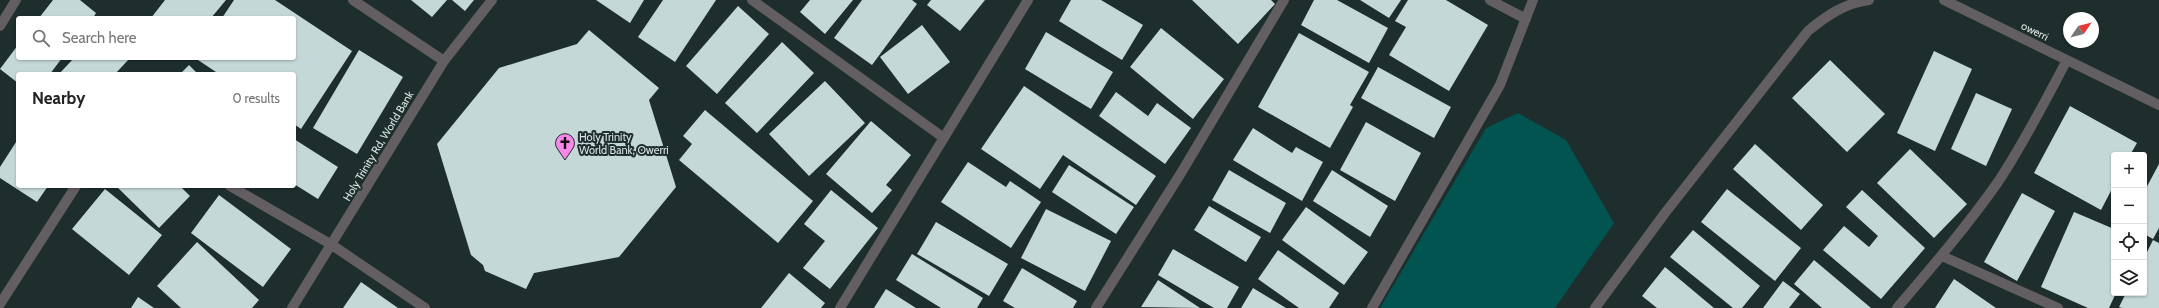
<!DOCTYPE html>
<meta charset="utf-8">
<style>
body{margin:0;font-family:Cabin,sans-serif;background:#f2f2f2;color:#222}
.controls{position:absolute;right:12px;bottom:12px;display:grid;overflow:hidden;border-radius:4px;box-shadow:0 1px 3px #0004}
.controls button{width:36px;height:36px;display:grid;place-items:center;padding:0;border:0;border-bottom:1px solid #e0e0e0;background:#fff;color:#222;font:20px sans-serif}
.compass{position:absolute;left:2063px;top:12px;width:36px;height:36px;border-radius:50%;background:#fff;box-shadow:0 1px 3px #0004;rotate:55deg}
.list{margin:0;padding:0;list-style:none}
h2{display:flex;justify-content:space-between;align-items:center;height:52px;margin:0;padding:0 16px;font-size:17px}
h2 small{font-size:13px;font-weight:400;color:#767676}
.icon{flex:none;width:22px;height:22px;fill:none;stroke:currentColor;stroke-width:2;stroke-linecap:round;stroke-linejoin:round}
.map{position:relative;flex:none;width:2159px;height:308px;overflow:hidden}
.search{position:absolute;background:#fff;box-shadow:0 1px 3px #0004;left:16px;top:16px;width:280px;height:44px;display:flex;align-items:center;gap:10px;box-sizing:border-box;padding:0 14px;border-radius:4px;color:#767676;font-size:15px}
.panel{position:absolute;background:#fff;box-shadow:0 1px 3px #0004;left:16px;top:72px;width:280px;height:116px;border-radius:4px}
.map>svg:first-child{display:block}
.green{fill:#025451}
.building{fill:#c4d8d7}
.lines{fill:none;stroke-linecap:round;stroke-linejoin:round}
.minor{stroke:#635e62;stroke-width:10}
.labels{text-anchor:middle;dominant-baseline:central;stroke-width:4;stroke-linejoin:round;paint-order:stroke}
.street-label{font-size:11px;fill:#d9e3e2;stroke:#1d2e2d}
.poi-label{font-size:11px;fill:#d9e3e2;stroke:#1d2e2d;text-anchor:start}
</style>
<div class="map">
<svg width="2159" height="308" viewBox="0 0 2159 308">
<rect width="100%" height="100%" fill="#1d2e2d"/>
<!-- green -->
<path class="green" d="M1518,113l48,27 48,83 -59,85h-175l106,-180z"/>
<!-- building -->
<path class="building" d="M53,0h27l16,13 -3,5h-54z
M165,0h61l-15,18h-60z
M234,0h41l77,51 -51,78 -7,-5v-50h-75l-24,-16h99v-40h-72z
M411,0h36l-15,17z
M452,0h22l-9,11z
M596,0h48l-14,23z
M663,0h53l-41,62 -37,-25z
M810,0h43l-28,34 -25,-22z
M862,0h50l5,4 -45,61 -38,-27z
M931,0h54l-25,31 -33,-26z
M1071,0h30l42,25 -21,35 -63,-39z
M1192,0h79l4,4 -37,40z
M1314,0h23l51,28 -19,35 -68,-38z
M1360,0h41l-12,18z
M1408,0h38l42,25 -39,66 -60,-36 17,-28 -11,-6z
M738,6l31,28 -52,60 -31,-28z
M922,25l28,37 -42,32 -28,-37z
M1161,28l63,51 -31,40 -63,-52z
M589,30l70,58 -10,12 27,87 -57,70 -85,16 -8,16 -41,-18 -2,-6 -12,-10 -34,-111 62,-76 78,-24z
M1046,32l67,40 -22,37 -66,-40z
M1299,33l70,39 -19,33 3,2 -23,41 -72,-41z
M782,42l32,31 -57,60 -32,-30z
M18,45v13h44l-12,16h-32v9l-18,-14z
M359,50l44,27 -46,77 -44,-26z
M1934,51l38,18 -37,82 -38,-18z
M74,58h56l-15,16h-56z
M1830,60l55,54 -38,38 -55,-54z
M189,65l9,9h-18z
M1378,67l73,40 -17,31 -73,-40z
M825,81l40,42 -56,53 -40,-42z
M1024,86l132,90 -20,29 -73,-50 -23,34 -59,-40z
M1116,92l32,24 9,-13 34,25 -26,36 -66,-48z
M1976,93l36,16 -26,57 -35,-17z
M2070,106l67,37 -7,12h-16v30l-13,25 -67,-37z
M705,110l108,91 -35,42 -99,-83 13,-16 -9,-8z
M871,121l40,34 -25,30 6,5 -20,23 -46,-39z
M1366,122l55,31 -26,48 -55,-31z
M1253,128l39,25 4,-6 27,15 -21,39 -69,-41z
M18,139v47h30l-11,16 -37,-24v-11z
M294,139l44,28 -20,32 -24,-15z
M1755,144l68,61 -22,25 -68,-61z
M1910,149l57,55 -33,34 -57,-55z
M968,162l38,25 4,-6 31,21 -30,46 -70,-46z
M2159,164v64l-6,11 -9,-5v-42z
M1069,165l65,42 -18,27 -64,-42z
M1229,170l57,33 -16,30 -58,-33z
M1332,170l56,36 -18,31 -57,-36z
M116,186h64l10,10 -31,32z
M105,189l57,46 -33,40 -57,-46z
M1727,189l74,59 -26,33 -74,-59z
M831,190l47,38 -48,61 -27,-21 22,-27 -21,-17z
M1862,190l63,58 -44,51 -58,-49 21,-24 25,21 9,-11 -32,-29z
M2022,193l33,18 -38,70 -33,-19z
M219,195l72,54 -28,38 -72,-54z
M1209,206l52,31 -15,25 -52,-32z
M1306,207l62,45 -24,33 -62,-45z
M1046,209l65,32 -26,50 -64,-33z
M2074,212l40,17v64h2l-7,15h-21l-47,-21z
M936,222l72,42 -19,32 -72,-42z
M1693,230l67,56 -18,22h-9l-63,-51z
M2153,240l6,3v65h-37l-3,-1 7,-14h18v-35z
M197,242l62,58 -7,8h-71l-24,-22z
M1173,249l66,38 -12,21h-13l-56,-33z
M1278,250l61,43 -10,15h-30l-41,-29z
M912,254l71,44 -6,10h-36l-45,-28z
M1814,260l57,48h-49l-28,-24z
M1665,267l49,41h-57l-15,-12z
M1022,268l55,33 -4,7h-58l-12,-7z
M789,273l36,30 -4,5h-60z
M1954,279l42,29h-61z
M1158,280l42,28 -59,-1z
M1783,281l17,13 -11,14h-26z
M361,282l37,26h-55z
M1253,288l33,20h-45z
M886,289l30,19h-42z
M138,297l16,11h-23z"/>
<g class="lines">
<!-- minor -->
<path class="minor" d="M353,0l91,61
M752,0l192,138
M1490,0l36,19
M1944,0l215,105
M0,26l16,-26
M230,186l102,59 93,63
M1942,256l116,52
M0,304l76,-118
M292,308l152,-247 48,-61
M840,308l188,-308
M1096,308l85,-135 103,-173
M1372,308l128,-223 33,-85
M1595,308l70,-95 143,-182c18,-15 37,-28 61,-31
M1897,308c35,-41 70,-82 101,-126 26,-39 47,-81 69,-122"/>
</g>
<!-- icons -->
<defs>
<symbol id="church-pin" viewBox="-11 -11 22 30"><path d="M0 17L-7.5 6A9.5 9.5 0 1 1 7.5 6Z" fill="#f987e9" stroke="#1d2e2d"/><path d="M-1.2-6h2.4v3.5h3.3v2.4h-3.3V6h-2.4V-.1h-3.3v-2.4h3.3Z" fill="#111"/></symbol>
</defs>
<g fill-rule="evenodd">
<use href="#church-pin" x="554" y="132" width="22" height="30"/>
</g>
<g class="labels">
<!-- street labels -->
<g class="street-label">
<text transform="translate(2035 31) rotate(26)">owerri</text>
<text transform="translate(378 146) rotate(-59)">Holy Trinity Rd, World Bank</text>
</g>
<!-- poi labels -->
<g class="poi-label">
<text x="579" y="137">Holy Trinity<tspan x="579" dy="13">World Bank, Owerri</tspan></text>
</g>
</g>
</svg>
<div class="controls">
<button>+</button>
<button>−</button>
<button><svg class="icon" aria-label="locate" viewBox="0 0 24 24"><circle cx="12" cy="12" r="6"/><path d="M12 2v4M12 18v4M2 12h4M18 12h4"/></svg></button>
<button><svg class="icon" aria-label="layers" viewBox="0 0 24 24"><path d="M12 4l9 5-9 5-9-5zM3 14l9 5 9-5"/></svg></button>
</div>
<svg class="compass" viewBox="-18 -18 36 36"><path d="M0-13l5 13h-10z" fill="#e53935"/><path d="M0 13l5-13h-10z" fill="#767676"/></svg>
<div class="search"><svg class="icon" aria-label="search" viewBox="0 0 24 24"><circle cx="10" cy="10" r="6"/><path d="M15 15l6 6"/></svg>Search here</div>
<section class="panel">
<h2>Nearby<small>0 results</small></h2>
<ul class="list">
</ul>
</section>
</div>
